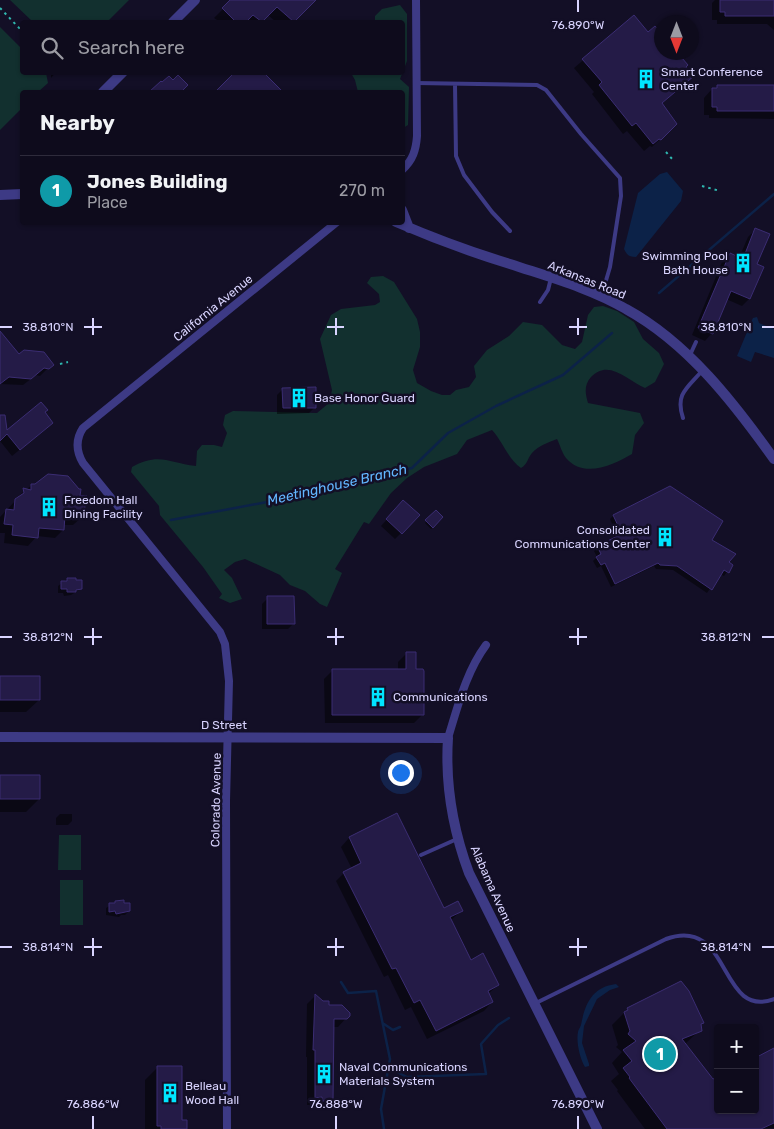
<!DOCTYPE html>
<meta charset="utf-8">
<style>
body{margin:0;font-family:Rubik,sans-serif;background:#1c1929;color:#f1f3f6}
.controls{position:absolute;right:15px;bottom:15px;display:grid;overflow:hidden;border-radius:5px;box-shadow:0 1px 4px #0004}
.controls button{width:45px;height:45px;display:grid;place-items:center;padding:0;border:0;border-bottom:1px solid #2e2b3b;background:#0e0b1c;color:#f1f3f6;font:25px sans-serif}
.compass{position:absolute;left:654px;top:15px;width:45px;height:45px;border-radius:50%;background:#0e0b1c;box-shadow:0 1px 4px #0004;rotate:180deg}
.you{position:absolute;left:400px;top:772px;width:18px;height:18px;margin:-12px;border:4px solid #fff;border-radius:50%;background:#1a73e8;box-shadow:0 0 0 8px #1a73e833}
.badge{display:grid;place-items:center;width:32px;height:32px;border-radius:50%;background:#00e5ff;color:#fff;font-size:16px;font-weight:700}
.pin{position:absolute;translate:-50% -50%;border:2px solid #fff;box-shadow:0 1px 5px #0006}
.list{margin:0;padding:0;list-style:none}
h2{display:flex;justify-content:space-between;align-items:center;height:65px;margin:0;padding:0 20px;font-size:21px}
h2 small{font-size:16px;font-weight:400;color:#9b9ba3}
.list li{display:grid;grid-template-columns:32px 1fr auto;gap:15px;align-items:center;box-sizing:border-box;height:70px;padding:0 20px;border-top:1px solid #2e2b3b}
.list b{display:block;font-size:19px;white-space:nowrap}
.list p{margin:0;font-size:16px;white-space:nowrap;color:#9b9ba3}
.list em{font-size:16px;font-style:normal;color:#9b9ba3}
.icon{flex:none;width:28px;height:28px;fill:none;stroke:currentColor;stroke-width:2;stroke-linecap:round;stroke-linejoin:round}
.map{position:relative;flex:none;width:774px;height:1129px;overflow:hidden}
.search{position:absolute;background:#0e0b1c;box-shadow:0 1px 4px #0004;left:20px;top:20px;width:385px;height:55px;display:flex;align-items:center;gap:12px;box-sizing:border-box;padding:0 18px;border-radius:5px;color:#9b9ba3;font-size:19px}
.panel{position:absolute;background:#0e0b1c;box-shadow:0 1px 4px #0004;left:20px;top:90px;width:385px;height:135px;border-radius:5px}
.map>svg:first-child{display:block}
.green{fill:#12302f}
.water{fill:#0c2248}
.shadow{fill:#0007;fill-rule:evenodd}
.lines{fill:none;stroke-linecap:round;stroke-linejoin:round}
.stream{stroke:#0c2248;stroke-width:2.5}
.building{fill:#241b47;stroke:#3b2d73}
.path{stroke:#2fb8b0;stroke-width:2;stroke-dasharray:2.5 4;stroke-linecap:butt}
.service{stroke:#3d3a85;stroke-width:4}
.minor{stroke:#3d3a85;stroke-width:8}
.tertiary{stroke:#3d3a85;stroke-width:10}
.ticks{fill:none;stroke:#d9d4ff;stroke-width:2}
.labels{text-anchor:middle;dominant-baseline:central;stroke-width:5;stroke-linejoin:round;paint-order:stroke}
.poi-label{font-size:12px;fill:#d9d4ff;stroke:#130f26;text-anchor:start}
.street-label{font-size:12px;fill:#d9d4ff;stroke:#130f26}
.water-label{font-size:14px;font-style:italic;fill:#62b6ff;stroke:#130f26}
.ticks-label{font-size:12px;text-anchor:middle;fill:#d9d4ff;stroke:#130f26;stroke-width:5;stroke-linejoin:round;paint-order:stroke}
</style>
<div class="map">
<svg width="774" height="1129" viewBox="0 0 774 1129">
<rect width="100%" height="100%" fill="#130f26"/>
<!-- green -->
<path class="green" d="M10,0h119l-22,22h-74z
M400,5l7,9v47l-7,18 9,8 -1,38 -5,3 -1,-36h-44l-3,-12 -4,-7 51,-1v-50h-27v-6l7,-7z
M0,27l22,22v23l24,1 2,10 -10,9h-16v16l-22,22z
M383,276l11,6 23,37 3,13v15l-7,23 4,13 14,8 11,4h8l6,-5 13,-3 7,-10 -2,-11 13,-16 22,-14 14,-14 19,3 20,20 13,4 7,-7 6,-27 6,-8 9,-1 14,5 17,11 9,17 16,14 5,11 -9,18 -10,6c-17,-7 -36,-30 -54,-11 -7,8 -6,16 -3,26l52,10 4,10 -9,12 -3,19c-19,11 -48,25 -66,4 -4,-5 -6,-13 -9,-19 -8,3 -19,7 -25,14 -5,6 -4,11 -11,15 -13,-9 -18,-26 -29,-38l-25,10 -10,14 -33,13 -17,11 -16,15 -22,31 -5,-2 -29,47 7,4 -15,34 -7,-3 -15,-13 -15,-6 -10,-10 -35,-16 -10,3 -11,8 8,8 10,21 -12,4 -11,-5 3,-4 -19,-27 -43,-52 -1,-9 -28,-34 1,-5c27,-15 37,-4 64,-1l1,-15 5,-6h12l8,2 5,-14 -4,-8 2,-10 8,-4 84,2 12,-10 3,-13 -12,-51 11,-24 10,-6 34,-4 5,-3 -1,-8 -12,-11 4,-6z
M59,835h22v35h-23z
M60,880h23v45h-23z"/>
<!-- water -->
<path class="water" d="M667,172l16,19 -2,10 -45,56c-7,0 -9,-2 -12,-8l14,-56 22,-19z
M757,317l2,6 15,6v29l-19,-6 -4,10 -14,-6 15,-36 1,-2z
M616,984l3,3 -9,3 -13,9 -13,27 -2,17 7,21v2l-4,1c-5,-8 -9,-25 -7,-35 0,-2 2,-4 3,-7 4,-21 11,-38 35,-41z"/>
<!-- shadow -->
<path class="shadow" d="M232,0h82l-22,22h-16l-8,-7 -8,7h-40l-6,-4z
M715,0h59v30l-7,-6h-50v-4h-5v-17z
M634,17l28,35 19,6 -20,46 15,20 -24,23 -2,-1 -6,5 -17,-20 -4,3 -31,-40 2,-2 -20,-24z
M51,72h5l-5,6z
M237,72h24l20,20h-65z
M161,82l21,9 1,1h-32z
M717,87h57v32l-65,-1v-3h-5v-17l8,-9z
M756,229v36l-7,34 -7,7 -16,-7 -14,34 -7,8 -13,-6 30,-73 8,-7 9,3 9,-21z
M0,333l18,23 34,8 -12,12 -4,-1 -13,10 -23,-1z
M283,389l32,18 -6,6 -32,1v-19z
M43,413l9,10 -40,33 -12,-15v-18l6,8z
M32,485l47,12 3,20 -9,8h-9l-1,5 -8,8 -18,-2 -9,10 -24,-3 1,-10h-5v-16l16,-17v-2zM60,513l17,3v3l-18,-4z
M403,502l-2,31 -6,6 -14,-13z
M436,511l6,6 -11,12 -6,-6z
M613,516l97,24 21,26 -7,10 -4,-2 -13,19 -34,-23 -17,-1 -2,-3 -43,21 -10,-21 -4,2 -4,-7 4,-4 -3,-6 4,-3 20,-11 -8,-18z
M67,579l14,10 -10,6 -7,1 -1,-3h-5v-7z
M268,598l26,25 -6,6h-26v-25z
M407,653l8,17 8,44 -9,9h-89l-1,-44 8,-8 66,-1v-8z
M0,677l39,23 -13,12h-26z
M0,776l39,23 -13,13h-26z
M60,814h12v7l-4,4h-12v-7z
M396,815l48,95 17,1 -11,10 21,40 27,24 -10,9 4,8 -8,9 -57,28 -16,-32 -6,3 -17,-35 -4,2 -48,-96 8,-8 8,-4 -11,-22 8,-9z
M116,902l13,9 -4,4h-4l-2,2 -13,-2v-7z
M315,996l13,11 20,9 -10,11h-6l-1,74 -8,8h-8v-4h-8v-48h-1l1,-53z
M628,1009l72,16v5l-15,14 33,66h37l19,-61v79l-129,1 -28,-38 1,-1 -7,-9 8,-7 -7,-11 10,-11 -6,-5 2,-2 -6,-20z
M158,1067l27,62h-40v-49z"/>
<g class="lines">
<!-- stream -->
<path class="stream" d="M659,293l115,-99
M171,520l112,-21 129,-31 36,-35 48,-27 67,-31 49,-42
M341,982l7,11 28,-2 14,68 -9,50 3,20
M384,1024l9,6 7,-3
M389,1068l18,9 79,-3 -5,-30 17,-19 11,-7"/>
</g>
<!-- building -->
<path class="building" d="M230,0h86l-22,22 -17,-15 -15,15 -9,-7 -7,7h-10l-14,-14z
M720,0h54v16h-49v-4h-5z
M634,15l14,17 7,-6 7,8v18h26l-6,6 6,7 -2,2 8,9 -32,27 15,21 -16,16 -2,-1 -6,5 -17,-21 -4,3 -33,-41 3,-3 -20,-23z
M235,72h28l20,20h-68z
M178,75l10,10 -7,7h-32l12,-11 1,1 7,-6 4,4z
M717,85h57v26h-57v-4h-5v-19h5z
M755,228l15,6 -13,30 7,3 -14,32 -19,-8 -18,43 -15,-6 32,-75 13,6z
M0,331l19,23 5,-4 20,2 10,13 -5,4 -5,-1 -13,11 -22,-2 -9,7z
M316,387v21h-33l-1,-20z
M41,402l7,8 -3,2 8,11 -33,27 -13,-16 -7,7v-26h5l2,15z
M48,474l20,2 11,13h2l-1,7h7l-4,21h-5v1l-13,-3 -1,15 -25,-2 -1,10 -26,-3 1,-10 -9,-1 2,-15 8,1 1,-11 9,-6 -1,-5 8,2v-6h4z
M670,486l53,35 -11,19 24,14 -7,8 4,3 -4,8 -5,-3 -12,20 -35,-24 -17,-1 -2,-2 -43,21 -10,-21 -4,2 -5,-8 5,-3 -4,-8 25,-12 -9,-19z
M403,500l17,15 -18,19 -16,-15z
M436,510l7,7 -10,11 -8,-8z
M67,578h9v2h6v9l-6,1v2h-9v-3h-6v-8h6z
M267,596h27l1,28h-28z
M406,652h10v17h7l1,2v44h-92v-46h74z
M0,676h40v24h-40z
M0,775h40v24h-40z
M397,813l47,95 14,-7 5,10 -13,6 21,43 12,-7 16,32 -11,6 5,11 -57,29 -16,-31 -6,3 -18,-35 -4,1 -49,-97 18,-9 -12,-26z
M124,900v3h6v8l-14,3 -1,-3 -6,1v-9h6v-2z
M681,981l8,10 15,32 -3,1 1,7 -20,8 31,40 5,-2v33h37v-52l19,-10v75l-13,6h-94l-38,-51 1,-1 -7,-9 9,-7 -9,-11 13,-9 -8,-7 2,-3 -6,-19 4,-2 -1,-2z
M315,994l8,7h6v4h13l8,8v3l-3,3h-13l-1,82h-11v-4l-7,1v-48h-2z
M157,1066h25v54h5v9h-26v-3h-4z"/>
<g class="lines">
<!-- path -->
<path class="path" d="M0,8l22,23
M666,152l7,8
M702,186l18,5
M717,258l2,1
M721,260l3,1
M60,364l8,-2"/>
<!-- service -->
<path class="service" d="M416,83l121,2 9,5 35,44 39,44 1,18 -11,71 -8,27
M455,84l1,72 8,19 28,37 18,19
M540,302l8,-12 3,-12
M690,355l6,-13
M683,418c-8,-24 4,-30 19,-47
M421,855l36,-16
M536,1003l130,-64c66,-24 52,81 108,60"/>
<!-- minor -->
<path class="minor" d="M402,170c11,-10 14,-20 15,-34l-1,-136
M448,738c10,-32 18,-66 38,-93
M227,1129l-1,-328 3,-120 -4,-37 -5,-12 -137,-169c-7,-12 -8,-23 0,-35l254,-206"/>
<!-- tertiary -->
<path class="tertiary" d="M173,22l22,-22
M103,92l20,-20
M0,195l22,-1
M402,210l7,18
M396,222c37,16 75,30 114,42 39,13 80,24 116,45 62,34 108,94 148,150
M0,737l448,1c-3,47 5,92 21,135l128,256"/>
</g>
<!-- ticks -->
<path class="ticks" d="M578,0v12M93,318v17M336,318v17M578,318v17M0,327h12M84,327h18M327,327h17M569,327h18M762,327h12M93,628v17M336,628v17M578,628v17M0,637h12M84,637h18M327,637h17M569,637h18M762,637h12M93,938v18M336,938v18M578,938v18M0,947h12M84,947h18M327,947h17M569,947h18M762,947h12M93,1116v13M336,1116v13M578,1116v13"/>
<!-- icons -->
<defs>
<symbol id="building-bare" viewBox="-9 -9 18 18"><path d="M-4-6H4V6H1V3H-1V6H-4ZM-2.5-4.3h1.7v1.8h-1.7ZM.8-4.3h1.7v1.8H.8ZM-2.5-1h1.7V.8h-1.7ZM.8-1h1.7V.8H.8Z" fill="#00e5ff" stroke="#130f26" stroke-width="2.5" paint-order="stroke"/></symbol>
</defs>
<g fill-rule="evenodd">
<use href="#building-bare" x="632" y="65" width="28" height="28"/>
<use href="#building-bare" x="729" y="249" width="28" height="28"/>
<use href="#building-bare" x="285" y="384" width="28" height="28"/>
<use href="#building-bare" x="35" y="493" width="28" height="28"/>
<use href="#building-bare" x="651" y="523" width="28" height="28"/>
<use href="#building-bare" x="364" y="683" width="28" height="28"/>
<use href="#building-bare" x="310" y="1060" width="28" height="28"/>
<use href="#building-bare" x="156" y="1079" width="28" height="28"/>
</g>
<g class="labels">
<!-- poi labels -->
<g class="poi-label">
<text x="661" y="72">Smart Conference<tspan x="661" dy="14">Center</tspan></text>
<text x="728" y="256" text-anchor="end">Swimming Pool<tspan x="728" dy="14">Bath House</tspan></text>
<text x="314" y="398">Base Honor Guard</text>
<text x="64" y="500">Freedom Hall<tspan x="64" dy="14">Dining Facility</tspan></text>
<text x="650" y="530" text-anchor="end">Consolidated<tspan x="650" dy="14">Communications Center</tspan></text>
<text x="393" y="697">Communications</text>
<text x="339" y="1067">Naval Communications<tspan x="339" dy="14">Materials System</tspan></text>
<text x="185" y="1086">Belleau<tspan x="185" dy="14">Wood Hall</tspan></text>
</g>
<!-- street labels -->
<g class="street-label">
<text transform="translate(587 280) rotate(22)">Arkansas Road</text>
<text transform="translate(213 308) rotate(-39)">California Avenue</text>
<text x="224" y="725">D Street</text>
<text transform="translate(216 800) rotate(-89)">Colorado Avenue</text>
<text transform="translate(493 889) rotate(66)">Alabama Avenue</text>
</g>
<!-- water labels -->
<g class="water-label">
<text transform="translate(337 485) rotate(-13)">Meetinghouse Branch</text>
</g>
</g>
<g class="ticks-label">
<text x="578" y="29">76.890°W</text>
<text x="726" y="331">38.810°N</text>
<text x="48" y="331">38.810°N</text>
<text x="726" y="641">38.812°N</text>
<text x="48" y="641">38.812°N</text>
<text x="726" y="951">38.814°N</text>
<text x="48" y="951">38.814°N</text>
<text x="93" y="1108">76.886°W</text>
<text x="336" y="1108">76.888°W</text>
<text x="578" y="1108">76.890°W</text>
</g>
</svg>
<div class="controls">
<button>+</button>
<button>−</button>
</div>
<svg class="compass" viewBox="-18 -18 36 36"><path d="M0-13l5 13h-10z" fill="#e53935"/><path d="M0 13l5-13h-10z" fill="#9b9ba3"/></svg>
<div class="you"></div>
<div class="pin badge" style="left:660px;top:1054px;background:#0f9aa8">1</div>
<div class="search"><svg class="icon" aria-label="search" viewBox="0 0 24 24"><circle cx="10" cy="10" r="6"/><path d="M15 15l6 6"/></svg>Search here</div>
<section class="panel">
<h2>Nearby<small></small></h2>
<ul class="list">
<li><span class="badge" style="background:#0f9aa8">1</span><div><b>Jones Building</b><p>Place</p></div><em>270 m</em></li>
</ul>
</section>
</div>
